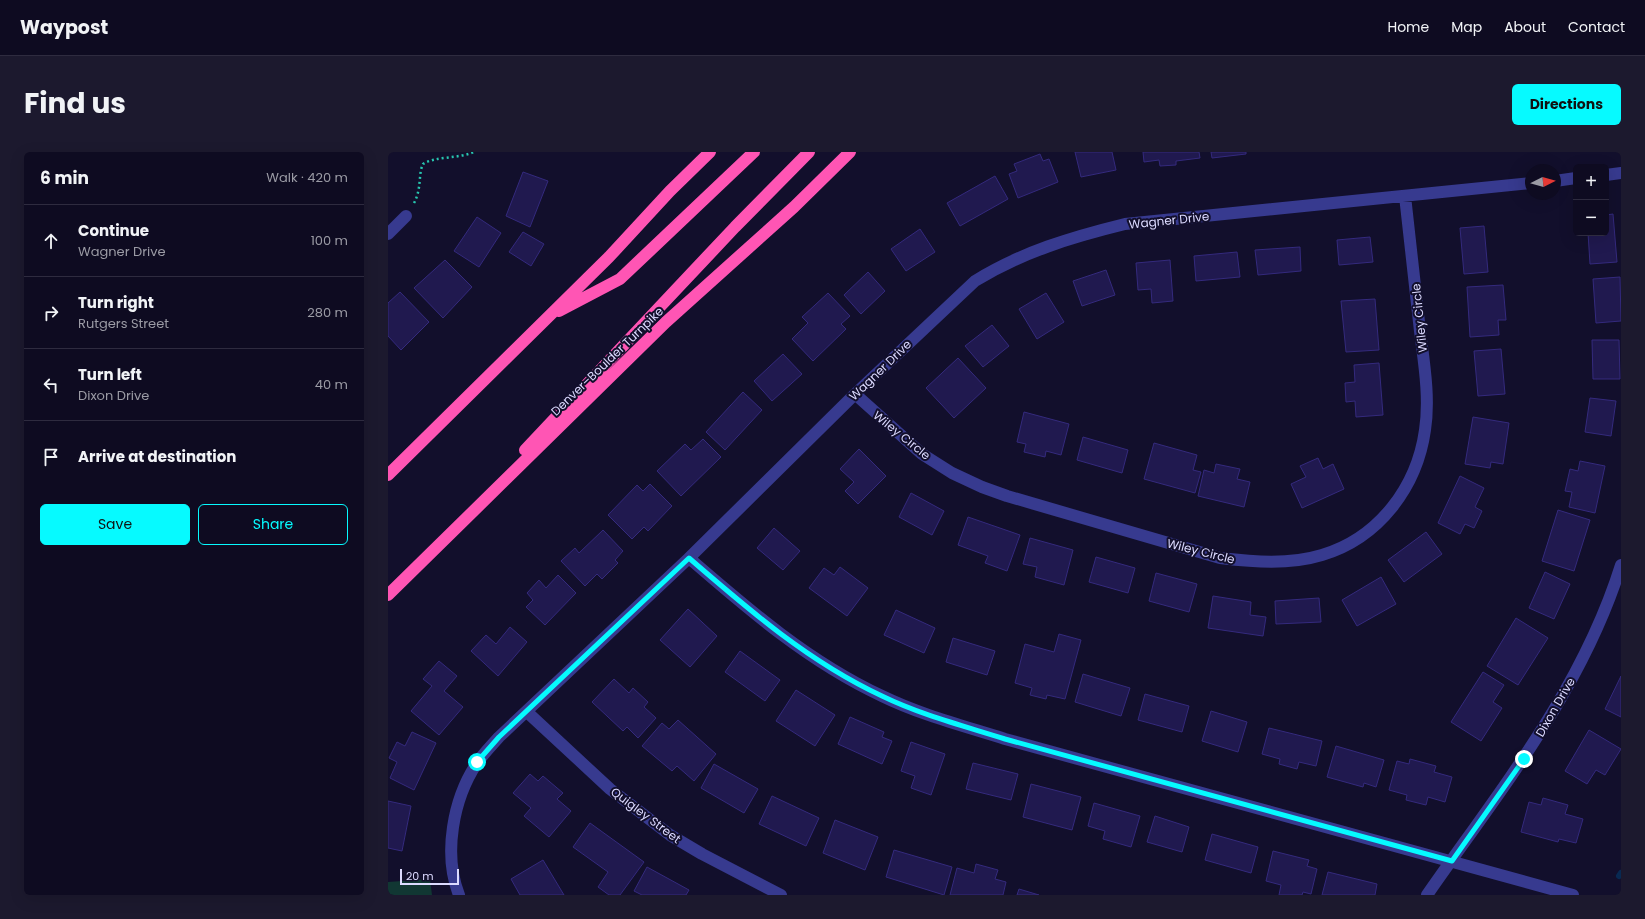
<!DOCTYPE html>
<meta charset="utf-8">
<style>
body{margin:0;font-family:Poppins,sans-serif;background:#1c192e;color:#f1f3f6}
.controls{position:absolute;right:12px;top:12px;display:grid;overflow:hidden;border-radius:6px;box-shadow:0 4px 16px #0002}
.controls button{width:36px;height:36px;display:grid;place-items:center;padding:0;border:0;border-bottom:1px solid #2e2b3f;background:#0e0b21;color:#f1f3f6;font:20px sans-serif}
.compass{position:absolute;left:1137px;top:12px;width:36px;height:36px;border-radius:50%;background:#0e0b21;box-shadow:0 4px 16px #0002;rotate:84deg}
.scale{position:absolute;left:12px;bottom:10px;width:59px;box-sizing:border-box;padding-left:4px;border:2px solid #dcdaff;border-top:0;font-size:11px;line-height:14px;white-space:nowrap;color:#dcdaff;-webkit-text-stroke:3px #120f2c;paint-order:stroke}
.stop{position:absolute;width:12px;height:12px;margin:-9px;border:3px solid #06faff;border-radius:50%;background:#fff}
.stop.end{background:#06faff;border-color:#fff;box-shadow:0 1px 4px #0008}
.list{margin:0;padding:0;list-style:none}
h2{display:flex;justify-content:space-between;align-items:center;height:52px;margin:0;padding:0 16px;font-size:17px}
h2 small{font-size:13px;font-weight:400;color:#9b9ba5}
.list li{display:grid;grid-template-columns:26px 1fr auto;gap:12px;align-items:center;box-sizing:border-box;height:72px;padding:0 16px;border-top:1px solid #2e2b3f}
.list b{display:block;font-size:15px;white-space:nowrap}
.list p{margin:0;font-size:13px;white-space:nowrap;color:#9b9ba5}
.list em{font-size:13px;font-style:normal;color:#9b9ba5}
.actions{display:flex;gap:8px;padding:12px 16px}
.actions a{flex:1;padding:9px 0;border:1px solid #06faff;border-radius:6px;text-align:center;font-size:14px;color:#06faff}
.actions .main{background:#06faff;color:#111}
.icon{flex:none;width:22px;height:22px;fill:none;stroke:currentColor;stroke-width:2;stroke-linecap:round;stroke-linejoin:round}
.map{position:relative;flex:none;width:1233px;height:743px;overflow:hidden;border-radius:6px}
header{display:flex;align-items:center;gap:24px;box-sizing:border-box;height:56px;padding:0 20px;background:#0e0b21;border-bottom:1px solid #2e2b3f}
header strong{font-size:19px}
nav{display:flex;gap:22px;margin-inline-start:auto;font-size:14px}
.intro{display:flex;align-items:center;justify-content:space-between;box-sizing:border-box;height:96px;padding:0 24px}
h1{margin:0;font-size:28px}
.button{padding:10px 18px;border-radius:6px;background:#06faff;color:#111;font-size:14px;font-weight:700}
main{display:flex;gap:24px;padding:0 24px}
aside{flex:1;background:#0e0b21;border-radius:6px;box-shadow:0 4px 16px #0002}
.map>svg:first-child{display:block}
.green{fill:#113733}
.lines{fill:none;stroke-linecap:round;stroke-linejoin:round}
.stream{stroke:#082952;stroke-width:6}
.building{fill:#20194f;stroke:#342a7d}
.path{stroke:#27c7b0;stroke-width:2.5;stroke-dasharray:2 3;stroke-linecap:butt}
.minor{stroke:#373a8f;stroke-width:12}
.highway{stroke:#ff55b4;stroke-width:12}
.route{stroke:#06faff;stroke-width:5}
.labels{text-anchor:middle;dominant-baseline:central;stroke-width:4;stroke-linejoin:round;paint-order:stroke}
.street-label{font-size:12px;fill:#dcdaff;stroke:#120f2c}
</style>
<header>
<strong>Waypost</strong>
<nav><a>Home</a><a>Map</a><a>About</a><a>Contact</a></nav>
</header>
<div class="intro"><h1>Find us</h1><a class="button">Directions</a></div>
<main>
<aside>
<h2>6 min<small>Walk · 420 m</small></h2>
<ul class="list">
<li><svg class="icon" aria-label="ahead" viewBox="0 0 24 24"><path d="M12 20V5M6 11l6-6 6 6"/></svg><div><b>Continue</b><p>Wagner Drive</p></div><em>100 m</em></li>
<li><svg class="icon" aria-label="right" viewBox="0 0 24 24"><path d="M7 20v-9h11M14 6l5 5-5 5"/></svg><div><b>Turn right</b><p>Rutgers Street</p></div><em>280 m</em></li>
<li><svg class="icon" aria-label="left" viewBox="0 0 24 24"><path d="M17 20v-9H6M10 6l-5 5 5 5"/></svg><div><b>Turn left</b><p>Dixon Drive</p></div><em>40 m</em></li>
<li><svg class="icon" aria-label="arrive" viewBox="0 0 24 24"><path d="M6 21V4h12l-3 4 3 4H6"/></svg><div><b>Arrive at destination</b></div></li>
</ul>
<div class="actions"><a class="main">Save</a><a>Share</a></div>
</aside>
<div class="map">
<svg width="1233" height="743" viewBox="0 0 1233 743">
<rect width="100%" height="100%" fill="#120f2c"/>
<!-- green -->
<path class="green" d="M42,727l2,16h-44v-13z"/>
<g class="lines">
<!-- stream -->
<path class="stream" d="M1231,724l2,-3"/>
</g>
<!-- building -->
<path class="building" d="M687,0h37l4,18 -35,7z
M755,0h56l1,6 -24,3v4l-16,1 -1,-6 -15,2z
M823,0h35v2l-34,4z
M652,2l3,7 6,-2 9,23 -40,16 -9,-24 8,-3 -3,-7z
M135,20l25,9 -18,46 -24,-11z
M607,24l13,23 -48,27 -13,-23z
M1225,62l4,48 -27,2 -2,-31h18v-18z
M89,65l24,16 -22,34 -25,-16z
M1096,74l4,46 -24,2 -4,-46z
M532,77l15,23 -29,19 -15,-22z
M135,80l21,12 -13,22 -22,-14z
M982,85l3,25 -34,3 -2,-25z
M912,95l1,24 -43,4 -3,-25z
M849,100l3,25 -44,4 -2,-25z
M57,108l27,27 -29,31 -29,-30z
M782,108l3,41 -21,2 -1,-14 -13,1 -2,-27z
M718,118l9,25 -33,11 -9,-25z
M480,120l17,19 -24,23 -17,-19z
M1232,125l1,44 -25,2 -3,-44z
M1115,133l3,35h-8l1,15 -29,2 -3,-50z
M12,140l29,30 -28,28 -13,-14v-33z
M440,141l22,23 -9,8 5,5 -33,32 -21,-22 16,-16 -6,-6z
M658,141l18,29 -27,17 -18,-30z
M987,147l4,51 -33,2 -5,-51z
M604,173l17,21 -26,21 -18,-21z
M1204,188h27l1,39h-27z
M1113,197l4,45 -27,2 -4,-45z
M395,202l19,20 -30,27 -18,-20z
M570,206l28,30 -32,30 -28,-30z
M991,211l4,52 -27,2 -1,-16 -9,1 -1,-19 10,-1 -1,-17z
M355,240l19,18 -37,40 -19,-18z
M1202,246l26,3 -5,35 -26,-4z
M636,260l45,12 -8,31 -15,-4 -1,6 -21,-5 2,-8 -9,-2z
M1085,265l36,6 -6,41 -12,-2 -1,6 -25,-4z
M695,285l45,13 -6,23 -45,-13z
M315,287l18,18 -40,39 -24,-25 28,-27 6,6z
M766,291l43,12 -4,15 8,2 -6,21 -51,-14z
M471,297l27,27 -28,28 -13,-13 9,-9 -14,-13z
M930,306l5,11 10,-5 11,25 -42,19 -11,-24 15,-7 -6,-11z
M1192,309l25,5 -10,47 -26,-6 3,-15 -7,-1 5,-22 8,2z
M828,312l24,5 -3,10 13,3 -6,25 -46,-11 6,-26 10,3z
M1072,324l24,12 -9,19 7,4 -8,17 -9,-4 -5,10 -22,-11z
M262,332l22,22 -24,25 -4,-4 -12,12 -24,-24 29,-30 6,6z
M523,341l33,18 -12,24 -33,-18z
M1170,358l32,10 -16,51 -32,-10z
M580,365l52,18 -13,36 -22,-8 3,-7 -30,-11z
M386,376l26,23 -17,19 -26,-22z
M215,378l20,21 -8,9 3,3 -16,16 -5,-5 -12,12 -24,-25 14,-13 4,5z
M1038,380l16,22 -38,28 -16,-22z
M642,386l43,12 -9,35 -29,-8 2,-10 -14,-3z
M708,405l39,11 -7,25 -39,-11z
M452,415l28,21 -21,28 -38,-28 15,-20 10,7z
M1157,420l25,12 -16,35 -25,-11z
M768,421l41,11 -8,28 -40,-11z
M170,423l18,18 -31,32 -19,-18 7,-7 -6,-7 12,-13 7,8z
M993,425l15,27 -39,22 -15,-26z
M825,444l38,6 -1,13 16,2 -3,19 -55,-8z
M931,446l2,24 -45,2 -1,-23z
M300,457l29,27 -27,31 -30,-27z
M508,458l39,18 -11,25 -40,-18z
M1128,466l32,20 -30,47 -31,-19z
M122,475l17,15 -29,34 -27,-25 15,-16 10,9z
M671,482l22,6 -16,59 -18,-4 -1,4 -16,-4 2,-7 -17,-5 10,-39 29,8z
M565,486l42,13 -8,24 -41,-13z
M352,499l40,29 -15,21 -40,-29z
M51,509l18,15 -13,15 19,16 -24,28 -28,-24 21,-25 -9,-7z
M1095,520l21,13 -11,17 9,6 -21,33 -30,-19z
M695,522l47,14 -9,28 -46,-14z
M1233,524v41l-16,-8z
M226,527l15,14 4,-5 15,14 -4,5 12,11 -18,20 -11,-11 -4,4 -31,-29z
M408,538l39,25 -20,31 -39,-25z
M757,542l44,12 -7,26 -44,-12z
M823,559l36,11 -9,30 -36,-11z
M462,565l34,15 -2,5 10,4 -10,23 -44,-20z
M290,568l38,34 -22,27 -17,-15 -5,5 -30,-25 20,-23 7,6z
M881,576l53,13 -6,25 -17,-4 -2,7 -18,-5 1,-5 -18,-5z
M1201,578l32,19 -16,26 -9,-5 -9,14 -22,-13z
M24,580l24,11 -22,47 -24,-12 7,-16 -8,-4 8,-16 8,4z
M523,590l34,12 -14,41 -20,-7 4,-12 -14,-5z
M948,594l48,14 -8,27 -12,-4 -1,4 -36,-10z
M1022,607l26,7 -2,6 18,5 -7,25 -17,-5 -2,8 -20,-5 1,-5 -18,-5 8,-29 12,3z
M585,611l45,11 -7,26 -45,-11z
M326,612l44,25 -14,24 -43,-25z
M142,622l8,7 5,-5 20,17 -6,6 14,12 -22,26 -25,-21 7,-8 -18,-15z
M643,632l50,13 -9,33 -49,-13z
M384,644l47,22 -13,28 -47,-22z
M1155,646l25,7 -3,9 18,5 -7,24 -17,-4 -1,3 -37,-10 8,-30 12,3z
M0,649l23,5 -9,45 -14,-3z
M706,651l46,13 -9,31 -28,-8 2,-8 -17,-5z
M767,664l34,11 -7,25 -35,-10z
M447,668l43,17 -13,33 -42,-17z
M202,671l54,39 -24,33h-11l-11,-8 10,-15 -35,-25z
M824,682l46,13 -7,26 -46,-13z
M506,698l58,17 -8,28 -58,-18z
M885,699l36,9 -2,6 10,3 -6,25 -8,-2 -1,3h-23l2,-10 -15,-4z
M155,708l21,35h-44l-9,-16z
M588,712l22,6 -3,9 11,3 -3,13h-53l7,-27 17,5z
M259,715l42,23 -3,5h-44l-8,-4z
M940,720l49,12 -2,11h-53z
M631,737l20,6h-22z"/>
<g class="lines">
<!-- path -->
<path class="path" d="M26,51c8,-15 4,-29 9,-39 12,-8 35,-5 51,-12"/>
<!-- minor -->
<path class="minor" d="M1218,23l15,-2
M1167,29l21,-3
M0,82l18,-18
M467,242l67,60 30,19 30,14 25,9 213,62c34,4 69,7 102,-3 57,-17 95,-68 103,-125 5,-32 -1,-67 -5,-99 -5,-45 -10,-90 -15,-135
M301,406c60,52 120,104 193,138 39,19 82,30 123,43l568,156
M139,560l83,77 60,46 32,19 79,41
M71,743c-16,-41 -6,-96 18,-132 6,-9 15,-18 22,-26l190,-179 166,-164 120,-113c47,-29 97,-44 150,-57l406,-41
M1039,743c73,-105 155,-205 194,-330"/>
<!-- highway -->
<path class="highway" d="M171,159l61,-32 134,-127
M137,298l210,-223 74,-75
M0,323l221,-218 61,-66 40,-39
M0,443l278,-273 128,-115 56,-55"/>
</g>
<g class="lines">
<!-- route -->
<path class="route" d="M89,610l22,-25 190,-179c60,52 120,104 193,138 39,19 82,30 123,43l447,122 72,-102"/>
</g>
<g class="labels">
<!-- street labels -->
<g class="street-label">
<text transform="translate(781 68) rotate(-6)">Wagner Drive</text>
<text transform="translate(1031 166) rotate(-96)">Wiley Circle</text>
<text transform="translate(219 209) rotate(-44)">Denver–Boulder Turnpike</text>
<text transform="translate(492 218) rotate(-44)">Wagner Drive</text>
<text transform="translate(514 283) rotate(39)">Wiley Circle</text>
<text transform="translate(813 399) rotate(14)">Wiley Circle</text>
<text transform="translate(1167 555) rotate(-60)">Dixon Drive</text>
<text transform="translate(258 663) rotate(37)">Quigley Street</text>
</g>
</g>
</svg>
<div class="controls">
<button>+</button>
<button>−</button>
</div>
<svg class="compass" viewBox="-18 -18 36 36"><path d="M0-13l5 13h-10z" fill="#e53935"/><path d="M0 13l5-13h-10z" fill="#9b9ba5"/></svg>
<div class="scale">20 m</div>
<div class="stop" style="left:89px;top:610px"></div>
<div class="stop end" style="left:1136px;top:607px"></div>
</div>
</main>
